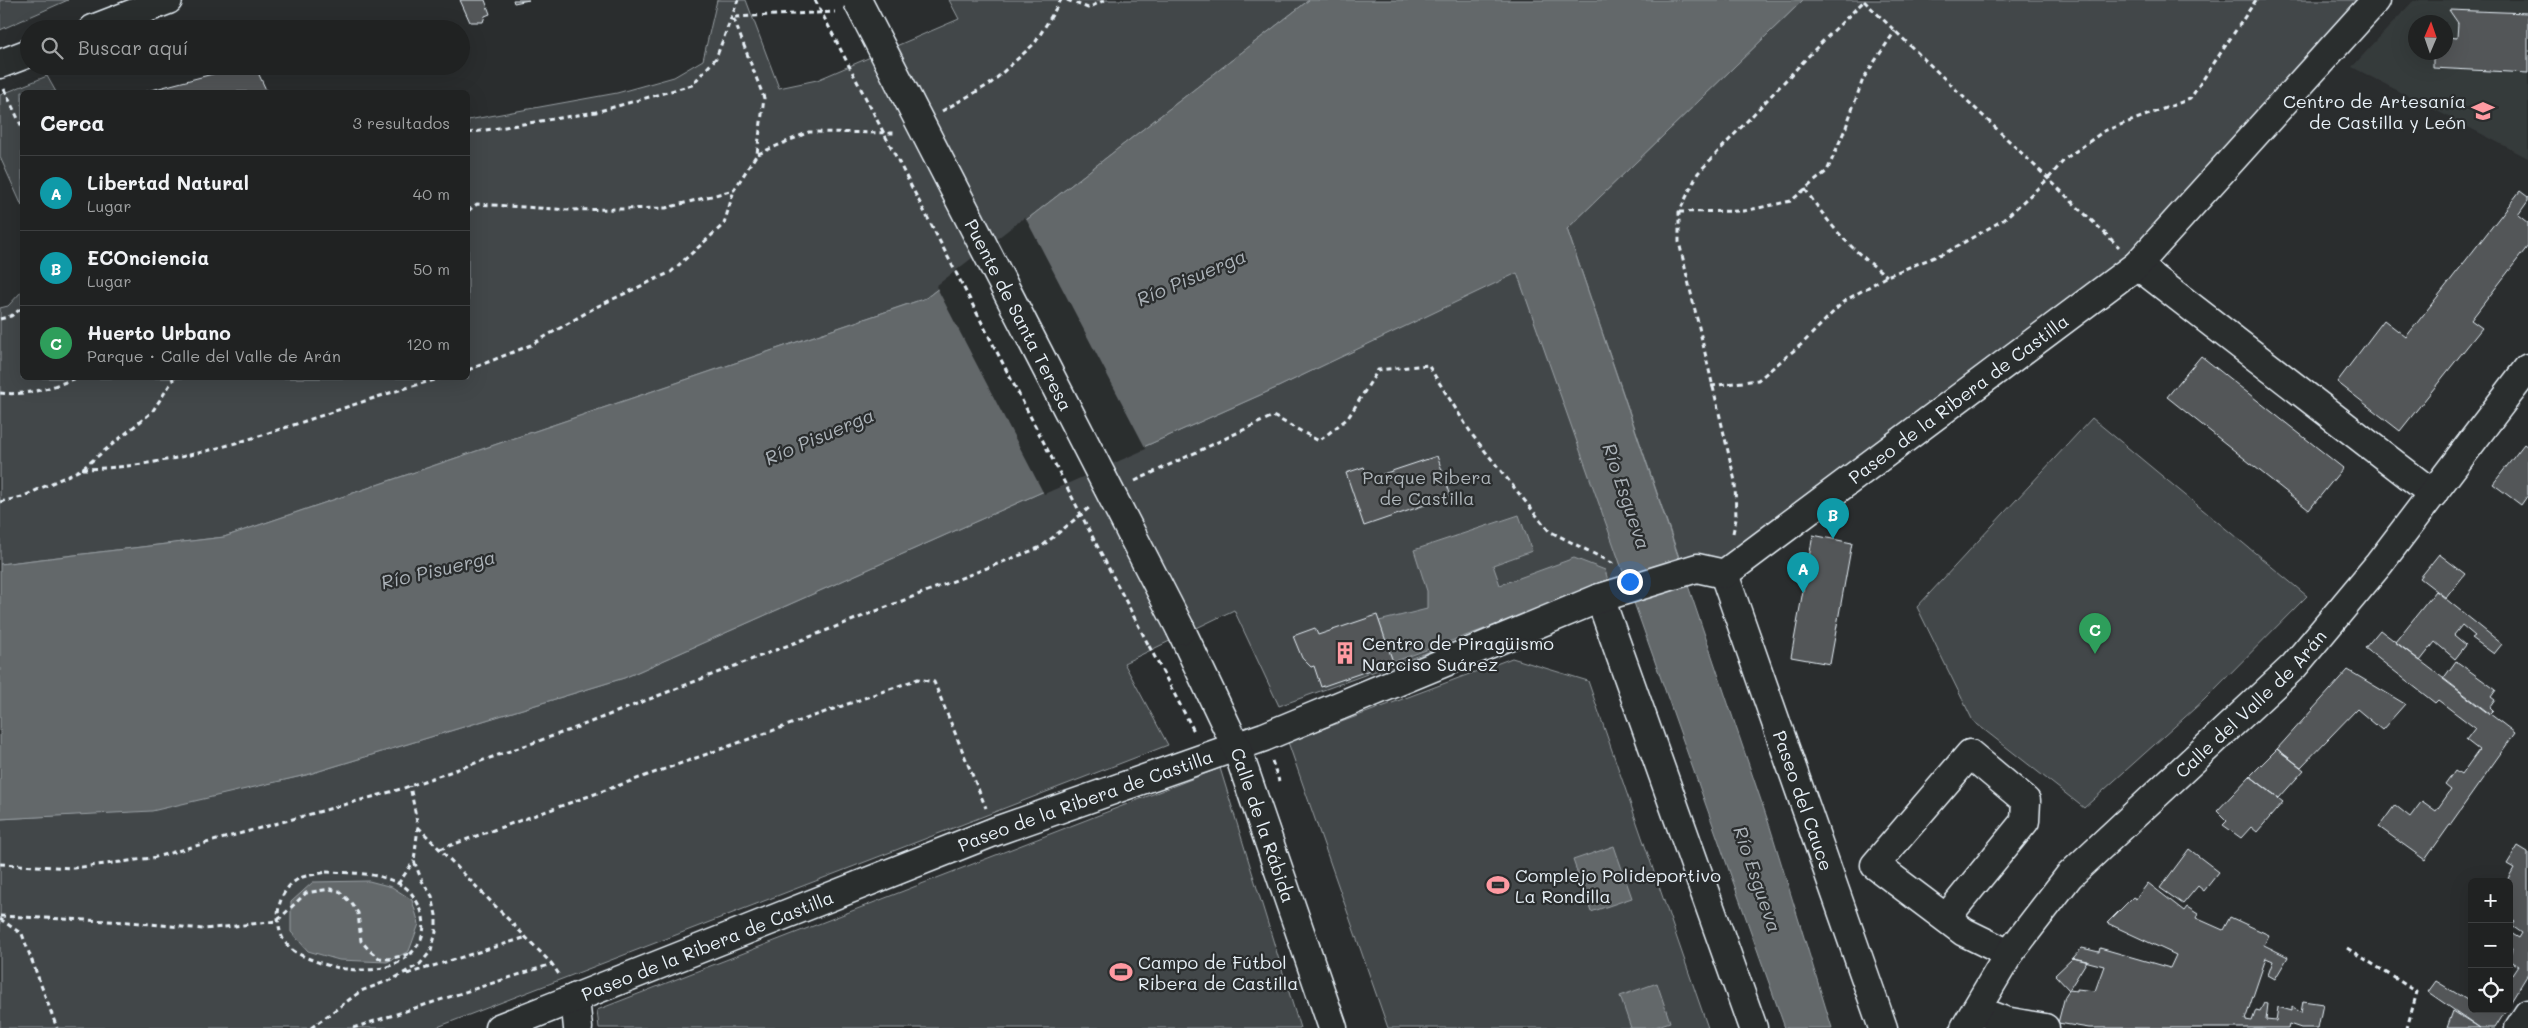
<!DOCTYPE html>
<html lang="es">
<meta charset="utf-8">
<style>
body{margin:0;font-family:Mali,sans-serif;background:#282a2a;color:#f1f3f6}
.controls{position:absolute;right:15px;bottom:15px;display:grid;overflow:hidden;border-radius:8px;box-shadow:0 5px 20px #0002}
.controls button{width:45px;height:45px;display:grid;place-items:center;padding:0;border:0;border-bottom:1px solid #3d3f40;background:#202222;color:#f1f3f6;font:25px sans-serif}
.compass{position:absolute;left:2408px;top:15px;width:45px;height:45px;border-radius:50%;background:#202222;box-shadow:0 5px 20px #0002;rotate:2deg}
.you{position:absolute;left:1629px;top:581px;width:18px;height:18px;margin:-12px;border:4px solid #fff;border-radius:50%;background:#1a73e8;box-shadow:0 0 0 8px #1a73e833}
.badge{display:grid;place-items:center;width:32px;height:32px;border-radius:50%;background:#ff9aa2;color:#fff;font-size:16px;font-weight:700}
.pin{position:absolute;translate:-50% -41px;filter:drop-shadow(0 1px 2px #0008)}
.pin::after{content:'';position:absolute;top:26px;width:18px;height:15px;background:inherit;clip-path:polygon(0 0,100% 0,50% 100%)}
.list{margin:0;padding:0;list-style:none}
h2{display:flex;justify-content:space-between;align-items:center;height:65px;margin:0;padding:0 20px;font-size:21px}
h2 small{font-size:16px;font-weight:400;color:#a2a4a5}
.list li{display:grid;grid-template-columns:32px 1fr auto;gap:15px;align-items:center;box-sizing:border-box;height:75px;padding:0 20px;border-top:1px solid #3d3f40}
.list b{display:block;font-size:19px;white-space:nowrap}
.list p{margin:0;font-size:16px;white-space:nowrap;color:#a2a4a5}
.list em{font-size:16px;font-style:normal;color:#a2a4a5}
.icon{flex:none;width:28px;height:28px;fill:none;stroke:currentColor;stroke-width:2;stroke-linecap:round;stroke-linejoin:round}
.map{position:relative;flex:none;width:2528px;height:1028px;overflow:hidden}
.search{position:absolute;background:#202222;box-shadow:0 5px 20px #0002;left:20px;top:20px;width:450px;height:55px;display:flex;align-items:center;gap:12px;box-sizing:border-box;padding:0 18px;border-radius:28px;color:#a2a4a5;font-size:19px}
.panel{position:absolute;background:#202222;box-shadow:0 5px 20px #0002;left:20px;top:90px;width:450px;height:290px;border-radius:8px}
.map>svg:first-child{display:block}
.built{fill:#363a3b;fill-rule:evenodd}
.green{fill:#424648;stroke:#959ca0}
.water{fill:#63686b;stroke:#989fa3}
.pier{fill:#2a2d2e}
.building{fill:#535759;stroke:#e8f1f8}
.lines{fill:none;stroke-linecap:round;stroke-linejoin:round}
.minor-casing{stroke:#e8f1f8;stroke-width:31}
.major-casing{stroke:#e8f1f8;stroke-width:31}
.path{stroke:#e8f1f8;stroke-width:3;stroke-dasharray:5 4;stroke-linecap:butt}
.minor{stroke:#2a2d2e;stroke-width:28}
.major{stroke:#2a2d2e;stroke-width:28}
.major-bridge-casing{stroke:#e8f1f8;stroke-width:31;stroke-linecap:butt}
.path-bridge{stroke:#e8f1f8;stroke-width:3;stroke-dasharray:5 4;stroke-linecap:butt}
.major-bridge{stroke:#2a2d2e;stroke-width:28}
.labels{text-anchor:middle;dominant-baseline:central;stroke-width:4.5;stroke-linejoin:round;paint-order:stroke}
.poi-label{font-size:18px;fill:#e8f1f8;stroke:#2a2d2e;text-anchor:start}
.street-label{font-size:18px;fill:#e8f1f8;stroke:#2a2d2e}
.park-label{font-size:18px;fill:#aeb5ba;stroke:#2a2d2e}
.water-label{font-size:19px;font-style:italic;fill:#acb3b9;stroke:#2a2d2e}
</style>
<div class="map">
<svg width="2528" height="1028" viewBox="0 0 2528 1028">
<rect width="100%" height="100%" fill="#2a2d2e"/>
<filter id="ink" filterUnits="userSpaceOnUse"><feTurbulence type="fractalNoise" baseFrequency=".02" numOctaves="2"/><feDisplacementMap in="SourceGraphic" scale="10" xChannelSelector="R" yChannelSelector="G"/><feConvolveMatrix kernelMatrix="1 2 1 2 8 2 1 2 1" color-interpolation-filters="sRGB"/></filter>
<g filter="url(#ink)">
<!-- built -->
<path class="built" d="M2414,0h114v158l-176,-91zM2416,22h30v30h-30z"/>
<!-- green -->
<path class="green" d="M0,0h68l-68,30z
M717,0h29l33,88 38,-8 142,-61 -10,-19h360l-383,298 -702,239 -224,27v-256l8,-2 14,-15v87h446v-258l149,-27 57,-16 29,-17z
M1803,0h561l-232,256 -397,301 -54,6 -114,-334z
M47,76l9,16h-34v114l-22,-49v-62z
M1517,272l110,308 -348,126 -45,-96 -110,53 44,82 -733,283h-435v-209l152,-9 154,-35 318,-97 652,-290z
M2092,418l215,178 -103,104 -120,108 -111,-87 -56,-114z
M1512,658l76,23 120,347h-320l-100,-286z
M1220,768l80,260h-701l-2,-18z"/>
<!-- water -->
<path class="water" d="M1309,0h494l-236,229 203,598 62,201h-47l-268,-755 -241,115 -652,290 -318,97 -154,36 -152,8v-255l224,-27 702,-239z
M1519,515l13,36 -39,14 7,20 74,-27 31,12 4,14 -216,78 -14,-41 48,-12v-18l-13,-41z
M1614,846l18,52 -41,14 -18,-52z
M369,881l23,6 20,13 7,24 -10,27 -22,11 -48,-2 -31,-9 -17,-19v-30l22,-20z
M1657,983l13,39 -18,6h-21l-11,-32z"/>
<!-- pier -->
<path class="pier" d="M1025,217l121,232 -102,45 -108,-208z"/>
<!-- building -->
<path class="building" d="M460,0h25l5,14 -5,2 -2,6h-13z
M513,0h16l-15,3z
M2449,10l79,3v60l-95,-5v-16h13v-15l11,1 1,-15z
M243,66h12l12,26h-123z
M2520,191l8,6v4l-10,14 10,8v23l-57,74 11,8 -82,103 -63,-49 47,-62 22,17z
M2201,356l142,112 -34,42 -142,-113z
M2524,444l4,3v48l-7,10 -28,-21z
M1437,456l14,40 -87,30 -18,-53 18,-6 4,12z
M1813,535l39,8 -22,121 -39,-7z
M2439,554l26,20 -19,24 -26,-20z
M2436,591l66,53 -8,10 -22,-16 3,-2 -13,-11 -8,10 12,10 -11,14 -20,-17 -15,19 -25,-19z
M1377,615l16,47 -72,25 -7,-21 -3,1 -9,-9 -9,-22 22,-8 3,7z
M2380,630l135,103 -90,127 -46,-33 16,-22 15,12 12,-16 14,10 15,-21 -6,-5 10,-14 6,4 18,-25 -13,-10 9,-12 -37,-28 -3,3 -70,-55z
M2456,661l40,29 -5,7 4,3 -5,7 3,3 -4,4 -46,-35z
M2348,670l57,34 -23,26 -25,-21 -56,58 -24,-18z
M2277,749l27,21 -25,28 -29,-22z
M2250,776l33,26 -26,30 -6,-5 -10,11 -18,-13 4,-4 -10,-10z
M2518,846l10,6v122l-19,31v-32l4,2 6,-9 -10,-6 3,-11 -3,-2v-15l10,6 3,-5 -10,-7 3,-4 -6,-4v-36h-3l8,-14 -7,-4z
M2189,849l30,23 -15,19 -6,-5 -15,18 -23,-16z
M2148,883l36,28 3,-4 11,7 -2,4 27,12 7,-13 39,18 -5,10 24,12 -13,22 -7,-4 5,-14 -7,-3 -21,62 7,1 4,-11 4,1 4,-8 4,1 -2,16 10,1 2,-14 14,4v-5l9,7 2,-12 20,3 -5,24h-17l-12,-4 -1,4h-199l-31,-5 7,-27 4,-6 8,1v-2l18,2 9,-25 -31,-8 9,-10 17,4 1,-4 70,20 6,-13 -69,-32 26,-26 3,2z
M2073,958l14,3 -18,29 -14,-15z
M2436,981l36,22v6h28l5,3 -10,16h-15l-52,-36z
M2453,1011l27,17h-33z"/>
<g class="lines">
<defs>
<g id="minor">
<path d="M93,29l75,-29"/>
<path d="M0,64l29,-11"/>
<path d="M2137,265l296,229"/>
<path id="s1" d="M1724,574l159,454"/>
<path d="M1600,598l153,430"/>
<path d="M1946,918l79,-97 1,-20 -56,-47 -95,111 89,67 45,22"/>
<path d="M575,998l3,30"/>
<path d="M1976,1010l29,11 40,7"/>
<path id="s2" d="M499,1028l497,-197 268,-94 336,-139 97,-30 27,6 413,-309 239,-265"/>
<path id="s3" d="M1965,1028l44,-74 60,-78 225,-210 85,-102 149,-196"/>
<path d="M2519,1028l9,-14"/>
</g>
<g id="major">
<path id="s4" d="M1181,630l55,116 97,282"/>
</g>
</defs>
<!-- minor casing -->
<use href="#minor" class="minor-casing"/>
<!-- major casing -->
<use href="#major" class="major-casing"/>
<!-- path -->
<path class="path" d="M1067,0l21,8 17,-8
M1864,1l255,246
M4,89l18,38
M942,111l48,-27 45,-41 26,-43
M468,133l128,-21 96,-27 24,-27 22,-58
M758,154l51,-22 88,1
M1805,189c26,38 45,60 82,87
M468,211l9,-7 93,6 96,-2 68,-18 23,-36 7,-56 -31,-81 102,-5
M1679,212l65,-1 47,-10 14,-12 22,-18 19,-44 17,-48 32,-48
M0,319l11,-3 11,-8
M468,370l63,-25 65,-38 75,-35 53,-48 10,-34
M1711,386l47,-6 45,-37 40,-41 44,-26 60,-24 56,-32 45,-41 17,-20 39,-28 86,-32 66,-99
M0,393c27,3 51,-5 76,-15
M82,469c126,-2 240,-60 360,-91
M1135,481l138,-65 46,25 29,-23 30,-48 50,-5 45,71 76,95 63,32v4
M0,502l22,-5 60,-28 70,-57 21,-32 -1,-2
M1733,533l3,-14 -1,-38 -56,-239v-30l19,-39 120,-127 47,-46
M1149,646l46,87
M1272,761l7,20
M418,827l134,137
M440,849l478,-170 16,3 52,126
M0,864l74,4 78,-10 249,-69 169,-59 471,-183 48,-39
M326,872c26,1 54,0 77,14 8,4 15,17 18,24 4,11 4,23 -2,33 -20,34 -71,31 -104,18 -13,-5 -29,-11 -34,-27 -7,-20 -2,-45 19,-56 7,-3 18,-4 26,-6z
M398,884l16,-23
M0,916l129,6 74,7 32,-3 42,-5 29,-28 24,-4 9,2 13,13 6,9 3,28 9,10 9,7 10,1 24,-6
M0,919l22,15 35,94
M2347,948l70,44 -10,36
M407,974l120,-37
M311,1028l50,-37 32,-12 27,-15 11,-13 5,-19v-17l-4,-19 -10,-15 -8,-20 4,-34 -8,-41
M353,1028l199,-64 8,12"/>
<!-- minor -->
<use href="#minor" class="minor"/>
<!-- major -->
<use href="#major" class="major"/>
<defs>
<g id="major-bridge">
<path id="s5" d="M857,0l324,630"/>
</g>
</defs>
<!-- major-bridge casing -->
<use href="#major-bridge" class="major-bridge-casing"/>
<!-- path-bridge -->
<path class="path-bridge" d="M815,0l334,646"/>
<!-- major-bridge -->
<use href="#major-bridge" class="major-bridge"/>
</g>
</g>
<!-- icons -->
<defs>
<symbol id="university-bare" viewBox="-9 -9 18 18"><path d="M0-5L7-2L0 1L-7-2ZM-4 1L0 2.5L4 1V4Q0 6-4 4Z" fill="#ff9aa2" stroke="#2a2d2e" stroke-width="2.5" paint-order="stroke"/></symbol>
<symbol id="building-bare" viewBox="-9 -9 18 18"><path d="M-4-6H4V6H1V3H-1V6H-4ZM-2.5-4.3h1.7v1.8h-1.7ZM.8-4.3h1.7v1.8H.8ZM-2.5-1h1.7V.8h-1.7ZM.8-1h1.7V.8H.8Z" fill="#ff9aa2" stroke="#2a2d2e" stroke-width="2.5" paint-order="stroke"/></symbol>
<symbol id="stadium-bare" viewBox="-9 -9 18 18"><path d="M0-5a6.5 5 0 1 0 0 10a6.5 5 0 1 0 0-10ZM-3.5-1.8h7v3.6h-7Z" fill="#ff9aa2" stroke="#2a2d2e" stroke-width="2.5" paint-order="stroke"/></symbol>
</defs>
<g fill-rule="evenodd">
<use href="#university-bare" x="2467" y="95" width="32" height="32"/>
<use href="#building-bare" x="1329" y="637" width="32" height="32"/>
<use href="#stadium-bare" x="1482" y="869" width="32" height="32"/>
<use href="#stadium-bare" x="1105" y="956" width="32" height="32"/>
</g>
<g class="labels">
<!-- poi labels -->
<g class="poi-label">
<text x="2466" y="101" text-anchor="end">Centro de Artesanía<tspan x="2466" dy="21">de Castilla y León</tspan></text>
<text x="1362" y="643">Centro de Piragüismo<tspan x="1362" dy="21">Narciso Suárez</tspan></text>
<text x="1515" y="875">Complejo Polideportivo<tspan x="1515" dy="21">La Rondilla</tspan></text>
<text x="1138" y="962">Campo de Fútbol<tspan x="1138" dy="21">Ribera de Castilla</tspan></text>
</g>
<!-- street labels -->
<g class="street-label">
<text stroke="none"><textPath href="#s5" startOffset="354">Puente de Santa Teresa</textPath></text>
<text stroke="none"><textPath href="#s2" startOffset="1604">Paseo de la Ribera de Castilla</textPath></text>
<text stroke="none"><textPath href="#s3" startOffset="435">Calle del Valle de Arán</textPath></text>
<text stroke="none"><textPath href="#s2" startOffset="629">Paseo de la Ribera de Castilla</textPath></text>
<text stroke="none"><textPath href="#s1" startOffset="240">Paseo del Cauce</textPath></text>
<text stroke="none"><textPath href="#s4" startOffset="212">Calle de la Rábida</textPath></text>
<text stroke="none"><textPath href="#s2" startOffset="224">Paseo de la Ribera de Castilla</textPath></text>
</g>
<!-- park labels -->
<g class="park-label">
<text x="1427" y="477">Parque Ribera<tspan x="1427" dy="21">de Castilla</tspan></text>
</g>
<!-- water labels -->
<g class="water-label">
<text transform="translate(1191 277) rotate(-23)">Río Pisuerga</text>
<text transform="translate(819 436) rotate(-23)">Río Pisuerga</text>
<text transform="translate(1627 496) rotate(71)">Río Esgueva</text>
<text transform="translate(438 569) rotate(-13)">Río Pisuerga</text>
<text transform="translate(1758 879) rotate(71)">Río Esgueva</text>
</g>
</g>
</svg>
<div class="controls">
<button>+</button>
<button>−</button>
<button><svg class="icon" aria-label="locate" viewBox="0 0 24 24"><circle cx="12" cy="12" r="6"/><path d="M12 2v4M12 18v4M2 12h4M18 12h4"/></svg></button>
</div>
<svg class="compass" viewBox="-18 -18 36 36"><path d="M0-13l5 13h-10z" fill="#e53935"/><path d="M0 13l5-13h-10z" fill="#a2a4a5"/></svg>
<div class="you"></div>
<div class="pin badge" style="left:1803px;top:593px;background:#0f9aa8">A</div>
<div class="pin badge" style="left:1833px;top:539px;background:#0f9aa8">B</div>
<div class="pin badge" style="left:2095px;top:654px;background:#2e9e5b">C</div>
<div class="search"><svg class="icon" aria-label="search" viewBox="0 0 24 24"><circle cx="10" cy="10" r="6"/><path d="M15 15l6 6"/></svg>Buscar aquí</div>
<section class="panel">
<h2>Cerca<small>3 resultados</small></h2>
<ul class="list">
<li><span class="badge" style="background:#0f9aa8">A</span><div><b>Libertad Natural</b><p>Lugar</p></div><em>40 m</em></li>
<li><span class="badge" style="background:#0f9aa8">B</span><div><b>ECOnciencia</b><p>Lugar</p></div><em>50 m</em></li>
<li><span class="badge" style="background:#2e9e5b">C</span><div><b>Huerto Urbano</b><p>Parque · Calle del Valle de Arán</p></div><em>120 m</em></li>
</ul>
</section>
</div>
